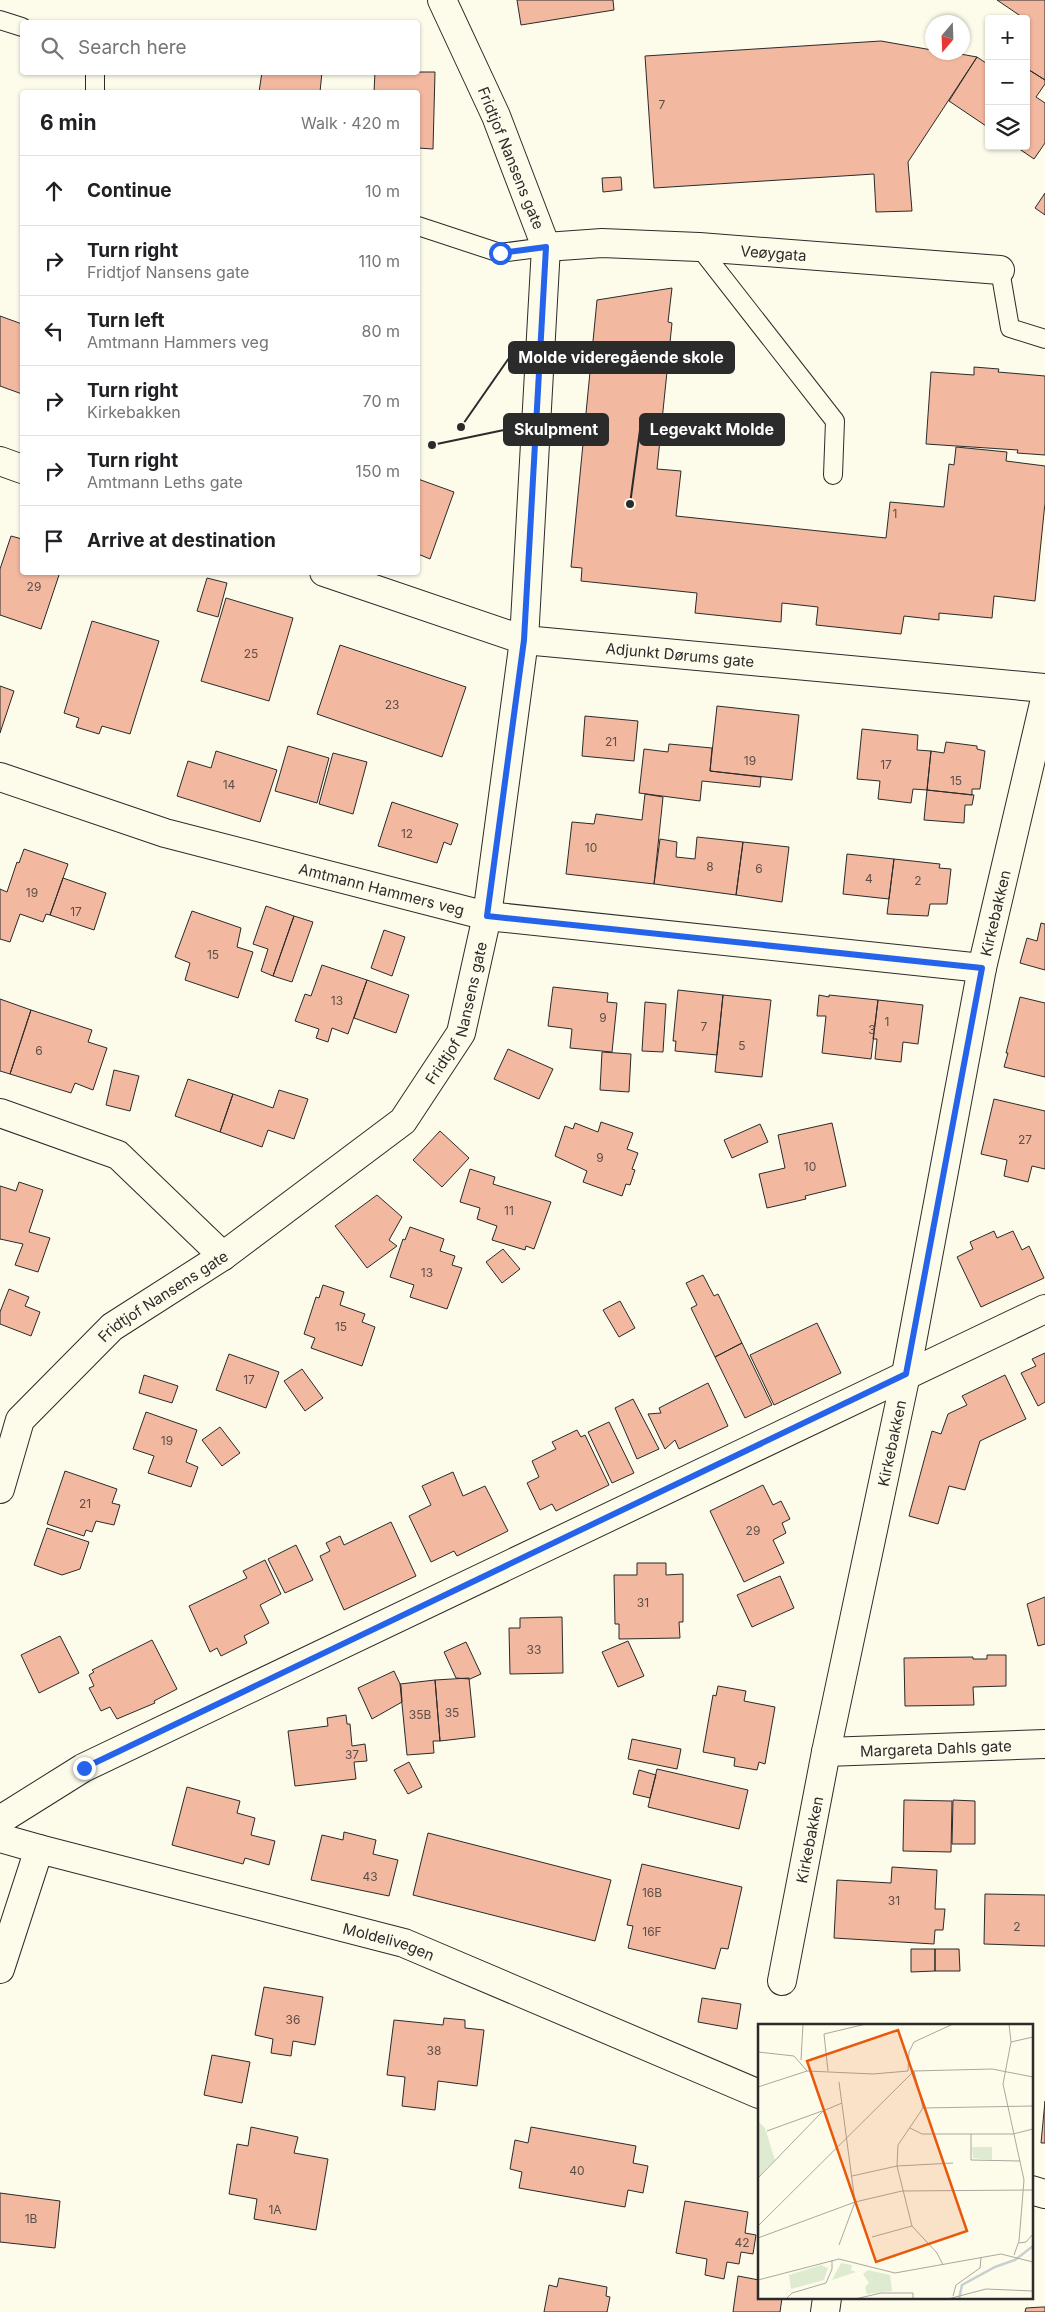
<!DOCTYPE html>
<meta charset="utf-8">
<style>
body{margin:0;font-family:Inter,sans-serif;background:#f2f2f2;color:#202124}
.controls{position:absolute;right:15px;top:15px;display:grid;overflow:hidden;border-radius:5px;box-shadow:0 1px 4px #0004}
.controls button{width:45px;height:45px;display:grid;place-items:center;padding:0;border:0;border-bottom:1px solid #e0e0e0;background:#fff;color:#202124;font:25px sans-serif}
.compass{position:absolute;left:925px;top:15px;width:45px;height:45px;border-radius:50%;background:#fff;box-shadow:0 1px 4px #0004;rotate:199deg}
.stop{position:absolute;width:15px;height:15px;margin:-11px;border:4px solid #2563eb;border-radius:50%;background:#fff}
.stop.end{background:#2563eb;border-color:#fff;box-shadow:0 1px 5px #0008}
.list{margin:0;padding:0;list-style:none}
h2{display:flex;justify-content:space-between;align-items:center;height:65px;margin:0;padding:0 20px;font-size:21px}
h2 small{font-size:16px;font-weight:400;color:#757577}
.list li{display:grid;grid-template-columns:32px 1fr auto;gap:15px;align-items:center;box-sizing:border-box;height:70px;padding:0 20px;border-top:1px solid #e0e0e0}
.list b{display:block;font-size:19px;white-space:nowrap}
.list p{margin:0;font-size:16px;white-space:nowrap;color:#757577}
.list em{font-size:16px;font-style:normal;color:#757577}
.icon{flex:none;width:28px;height:28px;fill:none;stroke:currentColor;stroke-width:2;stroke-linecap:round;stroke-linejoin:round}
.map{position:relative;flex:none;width:1045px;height:2312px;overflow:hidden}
.search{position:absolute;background:#fff;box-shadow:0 1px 4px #0004;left:20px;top:20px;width:400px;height:55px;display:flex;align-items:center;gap:12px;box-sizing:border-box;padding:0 18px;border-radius:5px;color:#757577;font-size:19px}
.panel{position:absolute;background:#fff;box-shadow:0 1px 4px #0004;left:20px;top:90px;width:400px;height:485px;border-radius:5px}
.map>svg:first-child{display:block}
.building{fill:#f2b8a0;stroke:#2b2b2b}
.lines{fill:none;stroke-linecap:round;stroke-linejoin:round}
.lane-casing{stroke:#2b2b2b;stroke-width:20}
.street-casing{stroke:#2b2b2b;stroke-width:30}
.secondary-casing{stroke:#2b2b2b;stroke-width:30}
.lane{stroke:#fdfbea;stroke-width:18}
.street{stroke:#fdfbea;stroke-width:28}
.secondary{stroke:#fdfbea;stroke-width:28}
.route{stroke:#2563eb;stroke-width:6}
.labels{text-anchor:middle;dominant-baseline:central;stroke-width:4;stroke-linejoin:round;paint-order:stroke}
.number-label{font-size:12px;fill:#5d4e48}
.street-label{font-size:15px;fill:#2b2b2b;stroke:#fdfbea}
.inset-river{fill:none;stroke:#c7d0d0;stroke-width:2.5}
.inset-road{fill:none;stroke:#a9a89e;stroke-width:1}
.view{fill:#e8590c;fill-opacity:0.15;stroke:#e8590c;stroke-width:2.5}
.inset-edge{fill:none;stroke:#2b2b2b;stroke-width:2.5}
.leader{fill:none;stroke:#2b2b2b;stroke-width:2}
.callout-dot{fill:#2b2b2b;stroke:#fdfbea;stroke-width:2}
.callout{fill:#2b2b2b;stroke:#2b2b2b;stroke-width:2}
.callout-label{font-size:16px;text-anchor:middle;font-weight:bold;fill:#fff}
</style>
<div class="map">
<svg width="1045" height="2312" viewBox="0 0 1045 2312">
<rect width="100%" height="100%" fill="#fdfbea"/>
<!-- building -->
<path class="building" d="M517,0h96l1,10 -93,15z
M997,0h48v80l-19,-12v-49h-5l1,-2z
M881,41l51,9v2h17l28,5 -69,105 4,49 -36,1 -2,-38 -220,14 -9,-132z
M977,57l12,8v63l-40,-27z
M1026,68l19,12v4l-9,13 9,6v40l-11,16 -19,-13h11z
M262,72h60l-2,20h-61z
M375,72h60l-2,77 -15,-1v-56h-44z
M621,177l1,13 -19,2 -1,-14z
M1045,193v22l-10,-7z
M672,288l-4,34 4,1 -15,146 24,2 -5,45 210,22 4,-36 54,5 5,-43 5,1 2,-18 51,5 -1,9 39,5v37l-10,98 -41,-5 -2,22 -53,-5v7l-35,-4 -3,18 -85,-9 2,-18 -36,-4 -1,19 -86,-9 2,-20 -116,-12 1,-13 -11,-1 26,-267z
M0,316l22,8v70l-22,-8z
M974,367l25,2 -1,3 47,4v79l-28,-2 1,-3 -92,-6 5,-72 43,3z
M418,479l36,13 -24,67 -12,-5z
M11,536l11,3v33h38l-19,57 -41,-14v-46z
M207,578l20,5 -9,34 -21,-6z
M226,598l67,20 -24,83 -68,-20z
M92,621l67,20 -29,93 -28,-8 -3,8 -23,-7 3,-9 -15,-5z
M340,645l126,42 -24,70 -125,-43z
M0,686l14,5 -14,42z
M717,706l82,9 -7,65 -82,-9z
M585,716l53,5 -4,40 -52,-5z
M862,729l56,6 -1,15 14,1 -4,39 -14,-1 -2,14 -33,-4 2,-18 -23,-2z
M946,742l31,4v3l8,2 -5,38h-8v6l-45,-5 4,-39 13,2z
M669,744l43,4 -2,23 51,6 -1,10 -58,-6 -2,20 -61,-8 5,-44 24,3z
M288,746l41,12 -12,45 -42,-12z
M216,751l61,19 -17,52 -83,-26 11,-35 23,7z
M333,753l34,9 -14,52 -34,-10z
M927,790l47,5 -2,10h-7l-1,18 -40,-3z
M645,794l18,3 -9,87 -88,-10 6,-52 22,2 2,-10 46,6z
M392,802l66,22 -7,21 -7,-3 -7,21 -59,-17z
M697,837l46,5 -7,53 -82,-11 6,-45 17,3 -1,15 19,2z
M743,842l46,5 -7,55 -46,-7z
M24,849l44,15 -18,51 -4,-1 -3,8 -23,-8 -10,28 -10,-3v-50l7,3 10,-30 2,1z
M847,854l47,5 -5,40 -46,-5z
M894,859l46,5 -1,4 12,1 -4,35h-17l-2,12 -41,-2z
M63,878l43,15 -12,37 -44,-15z
M266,906l28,10 -21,60 -12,-5 7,-22 -15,-5z
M192,911l49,17 -4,19 16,5 -15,46 -53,-18 5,-17 -15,-6z
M294,916l19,6 -21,60 -19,-6z
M1041,923l4,1v46l-25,-7 7,-25 10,3z
M384,930l21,7 -13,39 -21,-8z
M322,965l45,15 -19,54 -16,-6 -4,14 -12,-4 3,-9 -24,-8 10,-27 6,2z
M367,980l42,15 -13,38 -42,-15z
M553,987l55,6 -1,9 10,1 -5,49 -42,-4 2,-19 -24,-3z
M678,990l45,5 -6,60 -42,-4 1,-10h-3z
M723,995l48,5 -9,77 -47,-5z
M819,995l10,2v-2l49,5 -7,59 -49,-6 4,-37h-9z
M1020,997l25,6v74l-41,-10 4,-14h-2z
M0,999l31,11 -21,64 -10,-3z
M878,1000l45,5 -5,39 -15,-2 -2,20 -26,-3 2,-20h-4z
M645,1002l21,2 -3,48 -21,-1z
M31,1010l61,20 -4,12 19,6 -14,42 -18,-7 -4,10 -61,-19z
M508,1049l45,20 -14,30 -45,-20z
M602,1052l29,2 -2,38 -29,-2z
M114,1070l25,6 -9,35 -24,-6z
M188,1079l45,15 -13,38 -45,-16z
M279,1090l29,9 -14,40 -26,-9 -6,17 -42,-15 13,-38 40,14z
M994,1099l51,12v58l-13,-3 -4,16 -24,-6 3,-16 -26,-6z
M601,1122l32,11 -6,16 11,4 -6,16 3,1 -5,15 -4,-1 -4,12 -39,-14 4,-11 -32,-15 10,-30 8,3 2,-6 23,9z
M832,1123l14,63 -41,10 1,3 -39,9 -8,-34 26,-6 -7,-33z
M760,1124l8,18 -36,16 -8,-18z
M440,1131l29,27 -27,29 -29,-27z
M470,1169l25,8 -2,7 58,18 -17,47 -8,-3 -1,4 -33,-10 5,-14 -20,-7 3,-11 -20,-6z
M19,1182l24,8 -14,42 21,6 -12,34 -23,-7 8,-21 -23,-5v-53l16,5z
M377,1195l25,22 -13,23 8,6 -30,22 -32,-42z
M410,1227l34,12 -4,12 15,5 -3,9 10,3 -15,41 -37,-12 4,-12 -24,-8 13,-38 2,1z
M994,1231l3,7 16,-7 9,19 7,-4 15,32 -63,29 -24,-50 16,-8 -3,-7z
M503,1249l17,20 -18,14 -16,-21z
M703,1275l11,21 4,-2 24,49 -27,14 -24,-49 6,-3 -11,-22z
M323,1285l21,7 -4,13 25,9 -3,8 13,5 -13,39 -51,-18 4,-10 -11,-4 12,-37 3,1z
M9,1289l20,8 -4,9 15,6 -9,24 -31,-12v-12z
M620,1301l15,27 -16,9 -16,-27z
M817,1323l24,50 -67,32 -24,-50z
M742,1343l30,62 -27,13 -30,-61z
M1045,1353v49l-7,4 -17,-33 15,-7 -4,-7z
M229,1354l50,18 -13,36 -50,-18z
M302,1369l21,29 -18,13 -21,-30z
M144,1375l34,11 -6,17 -33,-10z
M1005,1375l21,44 -46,22 -15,49 -16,-4 -11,38 -29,-8 23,-85 9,3 7,-20 19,-9 -5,-9z
M708,1383l20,43 -49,23 -4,-9 -10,9 -17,-35 13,-1 -2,-5z
M633,1399l26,50 -22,10 -22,-51z
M146,1412l51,18 -11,32 12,5 -7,20 -43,-14 6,-17 -21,-7z
M609,1422l25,51 -22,10 -24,-51z
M220,1427l20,26 -18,13 -20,-26z
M577,1430l4,7 4,-2 24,50 -53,26 -4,-7 -12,6 -13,-27 12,-6 -7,-16 24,-12 -4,-7z
M65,1471l52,18 -5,14 8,2 -6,20 -18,-4 -4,11 -6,-2 -2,6 -37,-12z
M453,1472l10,24 22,-10 23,45 -51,25 -3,-5 -23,11 -22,-46 22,-11 -9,-19z
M763,1485l10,20 8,-4 9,18 -8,4 4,10 -13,7 11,23 -40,19 -34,-71z
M391,1522l25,54 -72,34 -24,-54 10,-5 -4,-8 14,-7 4,9z
M47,1528l42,14 -9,27 -18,6 -28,-10z
M296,1545l17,35 -28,13 -17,-34z
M265,1560l16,34 -21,11 9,18 -25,13 3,7 -26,13 -4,-8 -7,4 -21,-46 58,-28 -4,-7z
M637,1563h29v12l17,-1v48h-4l1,16 -61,1v-15h-4l-1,-49h23z
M780,1576l14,32 -42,19 -15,-32z
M1045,1597v47l-7,2 -11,-42z
M562,1617l1,56 -53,1 -1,-46h11v-10z
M60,1636l19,37 -40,20 -18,-38z
M152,1640l25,49 -23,12 1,2 -38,16 -7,-12 -9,4 -12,-23 5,-2 -5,-11 5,-3 -2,-2z
M628,1641l16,35 -26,11 -16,-35z
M466,1642l15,32 -11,5 -14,-1 -12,-26z
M987,1655h19v31l-33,1 1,18 -69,1 -1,-48 69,-1v2h14z
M394,1671l7,15 1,16 -30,17 -14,-31z
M469,1678l6,59 -35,4 -5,-61z
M435,1680l5,61h-7l1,12 -27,2 -7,-71z
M718,1686l28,5 -2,10 31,6 -10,57 -6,-2 -2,8 -23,-4 1,-8 -32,-6 10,-57 3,1z
M346,1715l1,9h3l2,22 13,-2 2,17 -13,1 2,17 -61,7 -7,-55 40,-5 -1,-8z
M632,1739l49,10 -4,20 -49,-10z
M409,1762l13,25 -14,7 -14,-24z
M657,1769l91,21 -9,39 -91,-22z
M639,1770l17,5 -6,23 -17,-4z
M187,1787l53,14 -3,12 18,5 -4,17 24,6 -6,24 -24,-7 -2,6 -71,-19z
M904,1800l48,1 -1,51 -48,-1z
M953,1800l22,1v43h-23z
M344,1832l32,8 -3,14 25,6 -9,36 -78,-16 11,-45 21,5z
M428,1833l183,47 -16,61 -182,-46z
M642,1864l100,23 -14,62 -7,-1 -6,21 -87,-21 5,-22 -6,-1z
M892,1867l45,3 -2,39h10l-2,21h-8l-1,14 -100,-6 3,-58 54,3z
M985,1894l60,1v51l-61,-2z
M911,1949h24v22l-24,1z
M935,1949h24l1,22h-25z
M264,1987l59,10 -8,48 -22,-4 -2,15 -20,-3 2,-14 -18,-4z
M702,1998l39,6 -4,25 -39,-7z
M444,2018l21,2v8l19,2 -7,56 -39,-5 -3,29 -33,-4 3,-29 -18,-2 7,-55 49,5z
M212,2055l38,7 -8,41 -38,-8z
M1045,2101v42h-4z
M251,2127l47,10 -4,16 34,6 -12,71 -62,-11 3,-20 -28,-5 8,-50 11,2z
M531,2127l105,19 -3,17 15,3 -5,27 -15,-3 -3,17 -106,-19 3,-16 -12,-3 5,-29 13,3z
M0,2193l60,8 -5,47 -55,-6z
M685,2201l63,11 -3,21 11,2 -3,19 -12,-2 -2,12 -12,-2 -3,17 -19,-4 2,-16 -31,-6z
M738,2276l21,4v18h23l-2,14h-47z
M559,2278l48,9 -1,9 4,1 -3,15h-63l5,-27 8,2z
M1042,2307h3v5h-20l1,-4z"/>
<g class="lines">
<defs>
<path id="lane" d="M0,20l22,7
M95,72v20
M418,226l82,27 46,-6
M699,247l136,174 -2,54
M1000,270l10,58 35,11"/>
<g id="street">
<path id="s1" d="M546,247l56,-4 97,4 301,23"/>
<path d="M0,461l22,8"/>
<path id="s2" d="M324,572l200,68 521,48"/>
<path id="s3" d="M0,777l165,56 322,83 495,52"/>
<path d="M0,1113l118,42 105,101"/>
<path id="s4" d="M0,1489l20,-69 92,-93 111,-71 180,-135 58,-88 26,-117 37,-276 22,-393 -50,-131 -54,-116"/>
<path id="s5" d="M826,1752l219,-8"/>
<path d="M0,1820l83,-52 962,-459"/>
<path d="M0,1838l39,11"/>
<path id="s6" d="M782,1981l44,-229 80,-378 76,-406 63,-269"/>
<path d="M825,2312l2,-14"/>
</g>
<g id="secondary">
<path id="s7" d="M0,1969l39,-120 365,94 355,151"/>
<path d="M1031,2190l14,4"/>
</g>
</defs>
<!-- lane casing -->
<use href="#lane" class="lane-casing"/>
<!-- street casing -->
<use href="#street" class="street-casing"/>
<!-- secondary casing -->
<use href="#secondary" class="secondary-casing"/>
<!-- lane -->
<use href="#lane" class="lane"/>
<!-- street -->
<use href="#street" class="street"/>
<!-- secondary -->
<use href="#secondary" class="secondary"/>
</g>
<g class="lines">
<!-- route -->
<path class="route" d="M84,1768l822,-394 76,-406 -495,-52 37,-276 22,-393 -46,6"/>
</g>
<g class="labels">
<!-- number labels -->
<g class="number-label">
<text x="662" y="104">7</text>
<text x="895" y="513">1</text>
<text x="34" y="586">29</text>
<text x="251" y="653">25</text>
<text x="392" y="704">23</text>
<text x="611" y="741">21</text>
<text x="750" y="760">19</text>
<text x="886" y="764">17</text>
<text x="956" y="780">15</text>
<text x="229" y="784">14</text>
<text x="407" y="833">12</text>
<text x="591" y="847">10</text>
<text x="710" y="866">8</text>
<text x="759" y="868">6</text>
<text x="869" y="878">4</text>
<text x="918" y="880">2</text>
<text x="32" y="892">19</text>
<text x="76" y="911">17</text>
<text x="213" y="954">15</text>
<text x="337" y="1000">13</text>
<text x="603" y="1017">9</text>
<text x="887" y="1021">1</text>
<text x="704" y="1026">7</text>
<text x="872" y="1029">3</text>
<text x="742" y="1045">5</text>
<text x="39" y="1050">6</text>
<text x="1025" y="1139">27</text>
<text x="600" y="1157">9</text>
<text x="810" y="1166">10</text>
<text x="509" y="1210">11</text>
<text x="427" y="1272">13</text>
<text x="341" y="1326">15</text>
<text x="249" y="1379">17</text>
<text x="167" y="1440">19</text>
<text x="85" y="1503">21</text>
<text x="753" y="1530">29</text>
<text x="643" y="1602">31</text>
<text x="534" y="1649">33</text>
<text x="452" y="1712">35</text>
<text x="420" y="1714">35B</text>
<text x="352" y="1754">37</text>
<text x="370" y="1876">43</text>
<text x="652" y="1892">16B</text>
<text x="894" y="1900">31</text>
<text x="1017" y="1926">2</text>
<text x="652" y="1931">16F</text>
<text x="293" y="2019">36</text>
<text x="434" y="2050">38</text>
<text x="577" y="2170">40</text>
<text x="275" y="2209">1A</text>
<text x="31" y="2218">1B</text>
<text x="742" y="2242">42</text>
</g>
<!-- street labels -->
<g class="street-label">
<text transform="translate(511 158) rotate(68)">Fridtjof Nansens gate</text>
<text stroke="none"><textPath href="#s1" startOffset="228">Veøygata</textPath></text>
<text stroke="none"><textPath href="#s2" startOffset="368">Adjunkt Dørums gate</textPath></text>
<text stroke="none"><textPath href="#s3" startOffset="398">Amtmann Hammers veg</textPath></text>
<text stroke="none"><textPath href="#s6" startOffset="1089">Kirkebakken</textPath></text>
<text stroke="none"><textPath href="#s4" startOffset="682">Fridtjof Nansens gate</textPath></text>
<text stroke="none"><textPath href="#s4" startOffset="262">Fridtjof Nansens gate</textPath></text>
<text stroke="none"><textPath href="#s6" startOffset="549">Kirkebakken</textPath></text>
<text stroke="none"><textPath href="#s5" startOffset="110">Margareta Dahls gate</textPath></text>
<text stroke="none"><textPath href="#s6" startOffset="144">Kirkebakken</textPath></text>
<text stroke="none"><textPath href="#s7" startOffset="488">Moldelivegen</textPath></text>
</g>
</g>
<!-- overview -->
<g transform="translate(758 2024)">
<rect width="275" height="275" fill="#fdfbea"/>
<path d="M0,97l7,7 10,32 -17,17zM214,123h20v13l-19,-2zM83,239l11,2 -1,5 5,2 -24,8zM63,241l7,3 -4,12 -33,9 -2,-14zM110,246l22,5 2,16 -25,3 -2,-7 4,-4 -6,-9z" fill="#deebd1"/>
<path class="inset-river" d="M201,275l3,-14 33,-18 20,-7 18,-14"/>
<path class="inset-road" d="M251,0l2,18 -8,42 21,96 -5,61 -5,14M253,18l22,-5M0,28l36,4 13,15M43,36l2,-36M70,47l-4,-37 42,-10M155,47l79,-2 41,8M81,58l16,120 -16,43M0,63l49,-16 66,3 35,-3 1,-19 5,-10 39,-18M165,84l110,-2M152,104l12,6h91l20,-5M9,107l55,-20M213,110v26l49,1M94,152l45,-10 56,-3M0,154l65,-67 19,-8M0,202l156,-155 9,37 -25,37 -1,21 15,60 25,27 6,12M114,213l40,-11M0,214l97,-36 47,-11 131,-1M261,219l7,-1 7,-8M0,256l81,-21 56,14 106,-19 32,8M195,272l3,-11 24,-17 1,-10M28,275l6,-6 34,-10 6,-14v-9M97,275l26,-6h32v6M190,275l38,-10 47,2"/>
<path class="view" d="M140,6l69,201 -91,31 -69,-201z"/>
<rect width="275" height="275" class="inset-edge"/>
</g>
<!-- callouts -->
<path class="leader" d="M461 427L509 358M630 504L640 430M432 445L504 430"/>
<g class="callout-dot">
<circle cx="461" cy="427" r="5"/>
<circle cx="630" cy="504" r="5"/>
<circle cx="432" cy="445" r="5"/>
</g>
<g class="callout">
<rect x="509" y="342" width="225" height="31" rx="5"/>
<rect x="640" y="414" width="144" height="31" rx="5"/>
<rect x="504" y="414" width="104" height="31" rx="5"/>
</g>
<g class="callout-label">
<text x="621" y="363">Molde videregående skole</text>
<text x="712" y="435">Legevakt Molde</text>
<text x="556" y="435">Skulpment</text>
</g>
</svg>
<div class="controls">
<button>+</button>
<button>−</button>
<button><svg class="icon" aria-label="layers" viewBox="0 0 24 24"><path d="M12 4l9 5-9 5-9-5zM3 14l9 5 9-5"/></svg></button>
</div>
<svg class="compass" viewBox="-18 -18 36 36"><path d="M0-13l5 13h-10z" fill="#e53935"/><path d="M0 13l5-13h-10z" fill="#757577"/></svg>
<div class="stop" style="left:500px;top:253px"></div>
<div class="stop end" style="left:84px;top:1768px"></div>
<div class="search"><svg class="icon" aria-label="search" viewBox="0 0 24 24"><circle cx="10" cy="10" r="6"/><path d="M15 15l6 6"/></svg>Search here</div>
<section class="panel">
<h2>6 min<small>Walk · 420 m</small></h2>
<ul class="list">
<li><svg class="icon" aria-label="ahead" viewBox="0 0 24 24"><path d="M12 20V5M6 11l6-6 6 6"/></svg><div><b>Continue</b></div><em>10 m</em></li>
<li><svg class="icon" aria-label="right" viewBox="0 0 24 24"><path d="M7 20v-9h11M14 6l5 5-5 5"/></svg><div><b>Turn right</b><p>Fridtjof Nansens gate</p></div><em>110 m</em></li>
<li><svg class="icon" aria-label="left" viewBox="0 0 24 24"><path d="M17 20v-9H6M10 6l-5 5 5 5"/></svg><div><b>Turn left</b><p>Amtmann Hammers veg</p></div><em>80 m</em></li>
<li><svg class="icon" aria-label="right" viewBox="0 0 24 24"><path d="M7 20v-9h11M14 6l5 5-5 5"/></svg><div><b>Turn right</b><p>Kirkebakken</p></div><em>70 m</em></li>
<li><svg class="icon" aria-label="right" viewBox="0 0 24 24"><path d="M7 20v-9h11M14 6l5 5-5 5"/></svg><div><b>Turn right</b><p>Amtmann Leths gate</p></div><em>150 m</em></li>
<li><svg class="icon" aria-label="arrive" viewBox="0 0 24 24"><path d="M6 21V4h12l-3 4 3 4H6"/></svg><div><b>Arrive at destination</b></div></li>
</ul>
</section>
</div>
